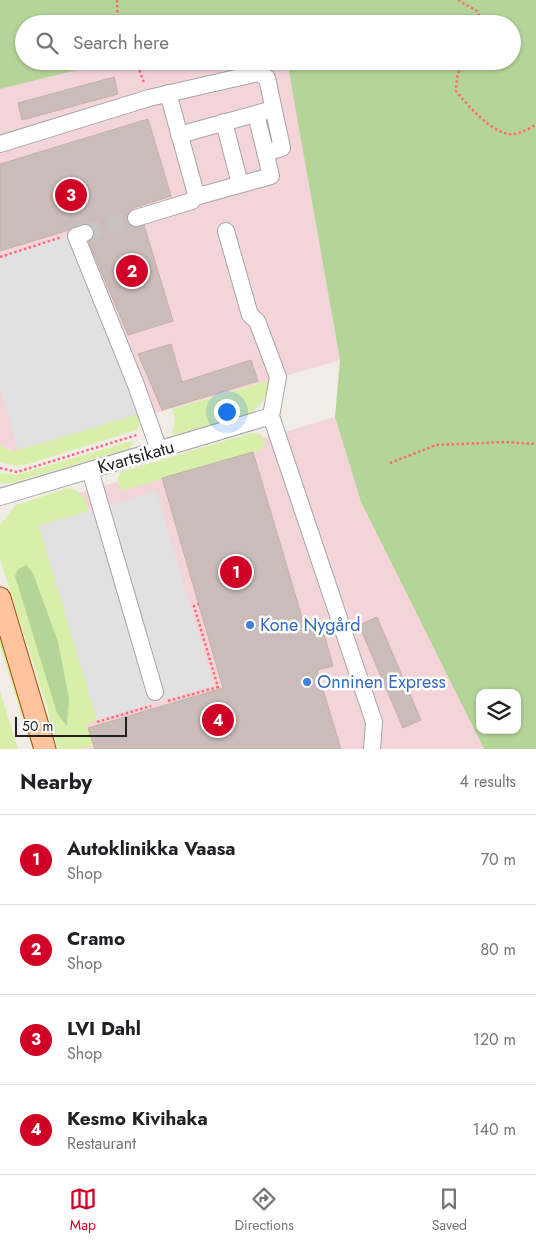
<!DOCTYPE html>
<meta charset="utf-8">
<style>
body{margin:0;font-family:Jost,sans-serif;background:#f2f2f2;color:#202124}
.controls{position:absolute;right:15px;bottom:15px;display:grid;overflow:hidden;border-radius:10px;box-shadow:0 1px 4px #0004}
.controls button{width:45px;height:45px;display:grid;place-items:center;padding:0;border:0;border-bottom:1px solid #e0e0e0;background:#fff;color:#202124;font:25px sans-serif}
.scale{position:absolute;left:15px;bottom:12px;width:112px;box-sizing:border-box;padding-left:5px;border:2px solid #212121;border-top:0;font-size:14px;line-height:18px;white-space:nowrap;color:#212121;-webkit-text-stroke:4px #fff;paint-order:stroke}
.you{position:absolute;left:226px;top:411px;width:18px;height:18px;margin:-12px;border:4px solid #fff;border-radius:50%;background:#1a73e8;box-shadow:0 0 0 8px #1a73e833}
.badge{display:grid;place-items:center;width:32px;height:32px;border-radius:50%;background:#d10025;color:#fff;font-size:16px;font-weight:700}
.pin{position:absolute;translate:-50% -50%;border:2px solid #fff;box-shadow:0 1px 5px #0006}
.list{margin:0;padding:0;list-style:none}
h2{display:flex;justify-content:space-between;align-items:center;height:65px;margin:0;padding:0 20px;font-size:21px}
h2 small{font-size:16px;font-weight:400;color:#757577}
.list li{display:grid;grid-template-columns:32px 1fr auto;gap:15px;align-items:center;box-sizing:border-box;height:90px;padding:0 20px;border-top:1px solid #e0e0e0}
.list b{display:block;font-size:19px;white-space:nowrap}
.list p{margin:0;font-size:16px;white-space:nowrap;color:#757577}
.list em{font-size:16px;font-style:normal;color:#757577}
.icon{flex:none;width:28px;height:28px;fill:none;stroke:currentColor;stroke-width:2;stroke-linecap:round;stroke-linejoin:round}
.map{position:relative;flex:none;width:536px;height:749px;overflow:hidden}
.search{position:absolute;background:#fff;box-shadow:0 1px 4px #0004;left:15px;right:15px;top:15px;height:55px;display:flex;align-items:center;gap:12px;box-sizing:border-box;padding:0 18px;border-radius:28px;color:#757577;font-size:19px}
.sheet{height:425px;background:#fff}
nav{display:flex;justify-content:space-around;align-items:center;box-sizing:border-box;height:70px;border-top:1px solid #e0e0e0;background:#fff;font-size:14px;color:#757577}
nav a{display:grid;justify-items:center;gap:2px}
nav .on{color:#d10025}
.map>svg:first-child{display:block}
.commercial{fill:#f3d5d9}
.grass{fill:#d8efa9}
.forest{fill:#b4d498;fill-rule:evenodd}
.parking{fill:#e1e1e1}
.building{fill:#cabdb9;stroke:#c5afa7}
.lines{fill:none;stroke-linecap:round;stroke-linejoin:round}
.minor-tunnel{stroke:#c8c3bf;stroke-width:16;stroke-dasharray:16 8;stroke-linecap:butt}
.minor-casing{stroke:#a5a5a5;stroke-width:18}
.major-casing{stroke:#9d4d00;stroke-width:23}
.path{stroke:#ff6a75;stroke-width:2.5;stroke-dasharray:2.5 2.5;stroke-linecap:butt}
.minor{stroke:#fff;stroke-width:16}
.major{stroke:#ffc49e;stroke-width:21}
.shop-dot{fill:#3f7fe0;stroke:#fff;stroke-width:2}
.labels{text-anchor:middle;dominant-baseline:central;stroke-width:5;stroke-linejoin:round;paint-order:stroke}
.street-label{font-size:18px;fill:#212121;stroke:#fff}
.shop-label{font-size:18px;fill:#366cbe;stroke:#fff;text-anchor:start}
</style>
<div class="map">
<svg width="536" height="749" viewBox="0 0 536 749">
<rect width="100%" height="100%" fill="#f2ece6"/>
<!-- commercial -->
<path class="commercial" d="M114,61h173l53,299 -323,93 -17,-8v-356z
M335,417l26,85 123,247h-404l-58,-239z"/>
<!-- grass -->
<path class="grass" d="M271,380c-2,15 -9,23 -20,33l-76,22 -3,-1 3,-15 -3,-10z
M139,414v13l-2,3 -112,35 -10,1 -15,-4v-17l11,6 7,-1z
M251,433c9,0 12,2 14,11l-4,6 -140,41 -4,-12 4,-7z
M132,441l2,2 -6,6 -117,34h-11v-10l16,2z
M68,488c12,1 18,12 21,23l-50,15 58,194 -10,4 7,21 -15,4h-21l-11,-42 -47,-148v-34l16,-20z
M0,629l37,120h-3l-6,-13 -28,-90z
M0,691l18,58h-18z"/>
<!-- forest -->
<path class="forest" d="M0,0h536v749h-52l-123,-247 -26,-85 5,-57 -53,-299h225v-37h-231l-1,-3 -13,3h-243v37h90l-114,28zM480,693h37v37h-37z
M26,565l7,8 25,69 11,56 -2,28 -10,-13 -42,-137 3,-7z"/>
<!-- parking -->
<path class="parking" d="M72,234l67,180 -121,36 -18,-62v-131z
M156,491l58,194 -117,35 -58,-194z"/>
<!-- building -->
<path class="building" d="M114,77l4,17 -96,26 -4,-17z
M148,119l23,77 -38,12 5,19 6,-2 29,96 -45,14 -46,-109 -82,25v-87z
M171,344l11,38 69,-22 7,21 -96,29 -24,-56z
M253,452l51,172 16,-4 13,46 -16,4 24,79h-246l-7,-21 135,-40 -61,-210z
M377,617l44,103 -18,8 -44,-103z"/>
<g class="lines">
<!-- minor-tunnel -->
<path class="minor-tunnel" d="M85,233l51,-15"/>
<defs>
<path id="minor" d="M224,122l16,62
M179,135l87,-24
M0,144l149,-46 109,-25 9,5 15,70 -17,5
M195,197l76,-21 -15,-62
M136,218l56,-17 4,-7 -28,-101
M226,231l24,84 7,6 21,56 -7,39 103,306 -2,27
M85,233l-9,3 60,149 23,65
M90,470l65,222
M0,497l271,-81"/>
<path id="major" d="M0,598l45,151"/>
</defs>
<!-- minor casing -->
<use href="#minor" class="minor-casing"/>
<!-- major casing -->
<use href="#major" class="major-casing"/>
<!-- path -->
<path class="path" d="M117,0l1,24
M458,0l19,11 6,13
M136,61l8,22
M462,61l-5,17 -1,13c11,14 39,46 58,43 8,-1 15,-6 22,-9
M0,257l62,-20
M390,463l46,-18 69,-3 31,2
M0,468l17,4 120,-37
M168,701l50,-14 -24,-81 5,-2
M97,722l54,-16"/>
<!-- minor -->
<use href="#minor" class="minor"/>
<!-- major -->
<use href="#major" class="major"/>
</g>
<!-- markers -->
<g class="shop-dot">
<circle cx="250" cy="625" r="5"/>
<circle cx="307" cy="682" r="5"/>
</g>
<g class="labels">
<!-- street labels -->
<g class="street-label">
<text transform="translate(136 457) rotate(-16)">Kvartsikatu</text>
</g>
<!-- shop labels -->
<g class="shop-label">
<text x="260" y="625">Kone Nygård</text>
<text x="317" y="682">Onninen Express</text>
</g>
</g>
</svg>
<div class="controls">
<button><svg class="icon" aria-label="layers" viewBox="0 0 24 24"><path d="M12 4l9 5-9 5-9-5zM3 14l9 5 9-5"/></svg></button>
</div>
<div class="scale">50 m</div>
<div class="you"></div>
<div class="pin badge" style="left:236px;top:572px">1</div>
<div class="pin badge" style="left:132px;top:271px">2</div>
<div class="pin badge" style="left:71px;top:195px">3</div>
<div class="pin badge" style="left:218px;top:720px">4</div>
<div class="search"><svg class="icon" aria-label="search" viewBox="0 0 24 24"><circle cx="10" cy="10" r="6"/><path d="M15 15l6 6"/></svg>Search here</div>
</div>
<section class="sheet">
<h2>Nearby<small>4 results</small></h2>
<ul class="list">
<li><span class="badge">1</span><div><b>Autoklinikka Vaasa</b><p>Shop</p></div><em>70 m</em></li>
<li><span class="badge">2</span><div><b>Cramo</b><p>Shop</p></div><em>80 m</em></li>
<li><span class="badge">3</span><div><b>LVI Dahl</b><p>Shop</p></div><em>120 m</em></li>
<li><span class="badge">4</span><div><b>Kesmo Kivihaka</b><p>Restaurant</p></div><em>140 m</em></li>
</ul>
</section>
<nav>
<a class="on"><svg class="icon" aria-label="map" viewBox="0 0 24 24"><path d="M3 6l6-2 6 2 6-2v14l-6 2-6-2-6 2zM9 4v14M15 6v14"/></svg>Map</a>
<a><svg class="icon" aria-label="directions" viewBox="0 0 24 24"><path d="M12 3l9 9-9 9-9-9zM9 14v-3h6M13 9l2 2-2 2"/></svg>Directions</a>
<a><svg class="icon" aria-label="saved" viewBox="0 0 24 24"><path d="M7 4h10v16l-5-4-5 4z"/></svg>Saved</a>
</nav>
